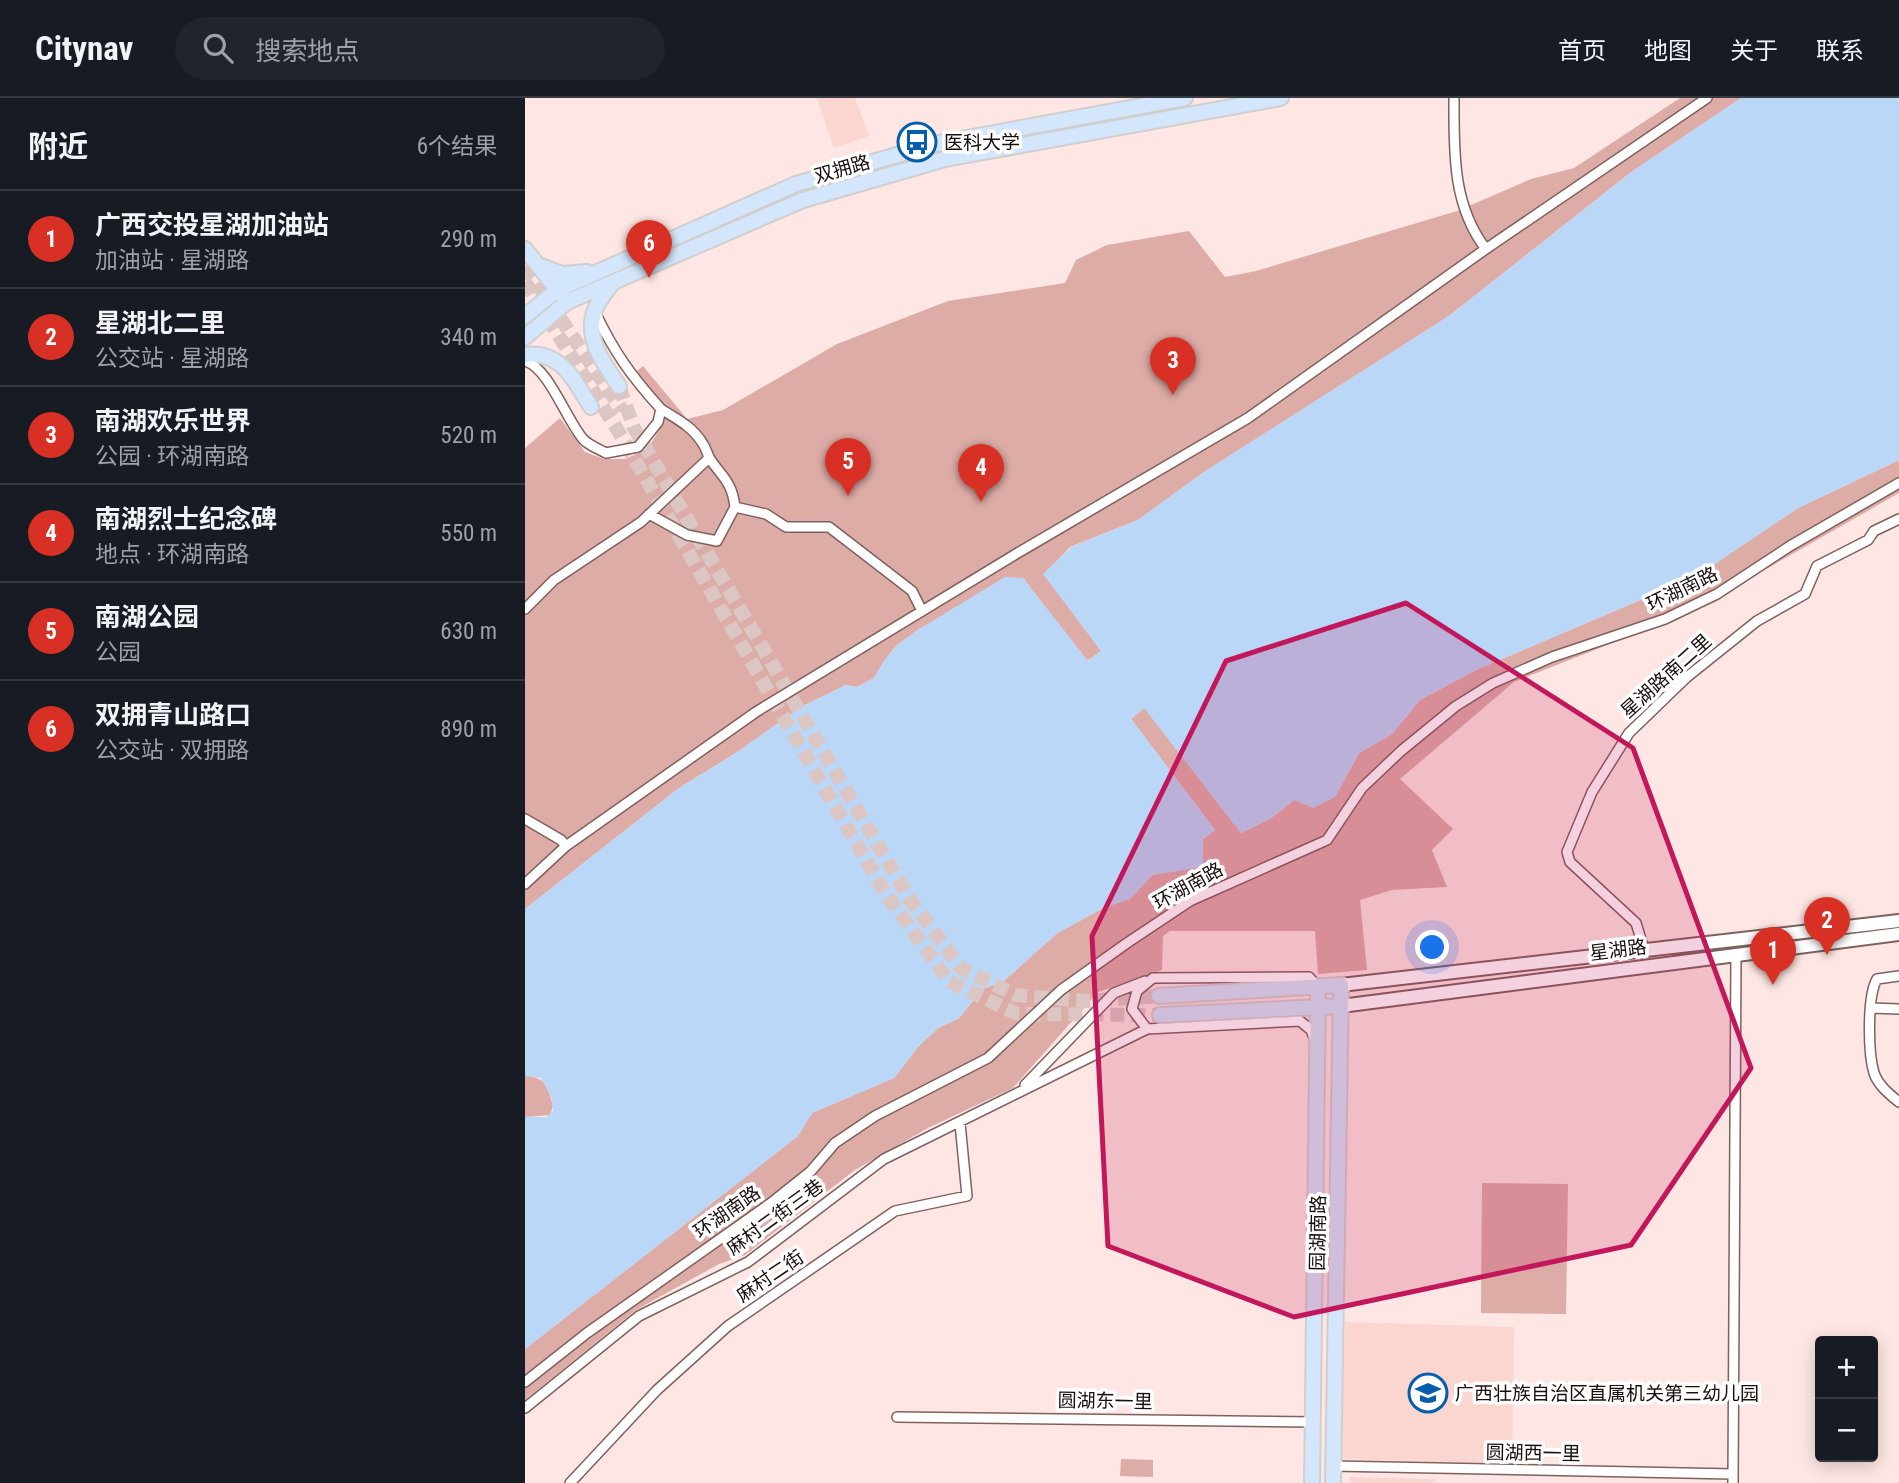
<!DOCTYPE html>
<html lang="zh">
<meta charset="utf-8">
<style>
body{margin:0;font-family:"Roboto Condensed","Noto Sans SC",sans-serif;background:#20242c;color:#f1f3f6}
.controls{position:absolute;right:21px;bottom:21px;display:grid;overflow:hidden;border-radius:7px;box-shadow:0 4px 18px #0003}
.controls button{width:63px;height:63px;display:grid;place-items:center;padding:0;border:0;border-bottom:2px solid #363941;background:#171b24;color:#f1f3f6;font:35px sans-serif}
.you{position:absolute;left:908px;top:850px;width:24px;height:24px;margin:-18px;border:5px solid #fff;border-radius:50%;background:#1a73e8;box-shadow:0 0 0 10px #1a73e833}
.badge{display:grid;place-items:center;width:46px;height:46px;border-radius:50%;background:#d93025;color:#fff;font-size:23px;font-weight:700}
.pin{position:absolute;translate:-50% -58px;filter:drop-shadow(0 2px 4px #0008)}
.pin::after{content:'';position:absolute;top:37px;width:24px;height:21px;background:inherit;clip-path:polygon(0 0,100% 0,50% 100%)}
.list{margin:0;padding:0;list-style:none}
h2{display:flex;justify-content:space-between;align-items:center;height:91px;margin:0;padding:0 28px;font-size:30px}
h2 small{font-size:23px;font-weight:400;color:#9ea1a6}
.list li{display:grid;grid-template-columns:46px 1fr auto;gap:21px;align-items:center;box-sizing:border-box;height:98px;padding:0 28px;border-top:2px solid #363941}
.list b{display:block;font-size:26px;white-space:nowrap}
.list p{margin:0;font-size:23px;white-space:nowrap;color:#9ea1a6}
.list em{font-size:23px;font-style:normal;color:#9ea1a6}
.icon{flex:none;width:38px;height:38px;fill:none;stroke:currentColor;stroke-width:2;stroke-linecap:round;stroke-linejoin:round}
.map{position:relative;flex:none;width:1374px;height:1385px;overflow:hidden}
header{display:flex;align-items:center;gap:42px;box-sizing:border-box;height:98px;padding:0 35px;background:#171b24;border-bottom:2px solid #363941}
header strong{font-size:33px}
nav{display:flex;gap:38px;margin-inline-start:auto;font-size:24px}
.search{width:490px;height:63px;background:#20242c;display:flex;align-items:center;gap:18px;box-sizing:border-box;padding:0 24px;border-radius:38px;color:#9ea1a6;font-size:26px}
main{display:flex}
aside{flex:1;background:#171b24}
.map>svg:first-child{display:block}
.built{fill:#fbd6d1}
.green{fill:#deaca6}
.water{fill:#bad7f8}
.lines{fill:none;stroke-linecap:round;stroke-linejoin:round}
.primary-tunnel{stroke:#dbc6c3;stroke-width:14;stroke-dasharray:14 7;stroke-linecap:butt}
.street-casing{stroke:#80605c;stroke-width:12}
.secondary-casing{stroke:#80605c;stroke-width:16}
.primary-casing{stroke:#d1cfce;stroke-width:18}
.street{stroke:#fff;stroke-width:9}
.secondary{stroke:#fff;stroke-width:12}
.primary{stroke:#d4e6fb;stroke-width:14}
.marked{fill:#c2185b;fill-opacity:0.2;stroke:#c2185b;stroke-width:5;stroke-linejoin:round}
.labels{text-anchor:middle;dominant-baseline:central;stroke-width:7;stroke-linejoin:round;paint-order:stroke}
.poi-label{font-size:19px;fill:#1a0e0c;stroke:#fff;text-anchor:start}
.street-label{font-size:19px;fill:#1a0e0c;stroke:#fff}
</style>
<header>
<strong>Citynav</strong>
<div class="search"><svg class="icon" aria-label="search" viewBox="0 0 24 24"><circle cx="10" cy="10" r="6"/><path d="M15 15l6 6"/></svg>搜索地点</div>
<nav><a>首页</a><a>地图</a><a>关于</a><a>联系</a></nav>
</header>
<main>
<aside>
<h2>附近<small>6个结果</small></h2>
<ul class="list">
<li><span class="badge">1</span><div><b>广西交投星湖加油站</b><p>加油站 · 星湖路</p></div><em>290 m</em></li>
<li><span class="badge">2</span><div><b>星湖北二里</b><p>公交站 · 星湖路</p></div><em>340 m</em></li>
<li><span class="badge">3</span><div><b>南湖欢乐世界</b><p>公园 · 环湖南路</p></div><em>520 m</em></li>
<li><span class="badge">4</span><div><b>南湖烈士纪念碑</b><p>地点 · 环湖南路</p></div><em>550 m</em></li>
<li><span class="badge">5</span><div><b>南湖公园</b><p>公园</p></div><em>630 m</em></li>
<li><span class="badge">6</span><div><b>双拥青山路口</b><p>公交站 · 双拥路</p></div><em>890 m</em></li>
</ul>
</aside>
<div class="map">
<svg width="1374" height="1385" viewBox="0 0 1374 1385">
<rect width="100%" height="100%" fill="#fde6e3"/>
<!-- built -->
<path class="built" d="M292,0h38l14,38 -35,12z
M820,1224l169,5 -2,137 -171,-5z
M825,1379l85,2v4h-85z"/>
<!-- green -->
<path class="green" d="M1155,0h61l-111,75 -181,143 -245,156 -66,48 -68,27 -26,27 57,77 -14,10 -64,-83 -104,51 -22,16 -13,16 -10,17 -17,9 -11,-2 -45,22 -65,46 -57,35 -154,121v-461l35,-30 25,34 19,7h21l23,-10 15,-26 -27,-51 7,-6 44,53 36,-9 114,-66 111,-43 117,-18 11,-23 31,-15 82,-14 36,46 31,-6 201,-60 74,-32 43,-11z
M1374,362v33l-180,103 -59,28 -146,58 -114,97 53,50 -21,21 15,37 -55,3 -32,10 7,70 -49,4 -3,-43h-145l-7,5 -1,34 -64,22 -85,96 -85,40 -73,42 -110,85 -26,9 -83,46 -111,90v-51l273,-213 14,-23 82,-35 24,-31 20,-19 21,-10 24,-29 22,-9 51,-46 49,-27 25,-8 22,-24 51,-9v-27l12,-9 -84,-111 14,-12 96,126 29,-14 24,-19 41,-3 24,-44 33,-19 28,-34 56,-30 221,-94 101,-68z
M0,978c21,1 23,11 28,30l-3,9 -25,2z
M957,1085l86,1 -2,130 -85,-1z
M596,1361l32,1v17l-33,-1z"/>
<!-- water -->
<path class="water" d="M1216,0h158v362l-101,48 -101,68 -221,94 -56,30 -28,34 -33,19 -24,44 -22,11 -19,-8 -24,19 -29,14 -97,-125 -13,11 84,111 -12,9v28l-51,8 -22,24 -25,8 -49,27 -51,46 -22,9 -24,29 -21,10 -20,19 -24,31 -82,35 -14,23 -273,213v-232h21l7,-6 -1,-12 -11,-21 -16,-2v-167l154,-121 57,-35 65,-46 45,-22 11,2 17,-9 10,-17 13,-16 22,-16 86,-52 18,1 65,83 13,-10 -58,-77 28,-27 67,-27 66,-48 245,-156 181,-143z"/>
<g class="lines">
<!-- primary-tunnel -->
<path class="primary-tunnel" d="M0,168l97,144
M0,184l92,147 268,464 64,88 68,33 143,1
M94,288l15,42 275,470 52,70 54,27 72,6 72,-5"/>
<defs>
<path id="street" d="M929,0c0,53 -2,107 32,151
M0,263c23,6 41,58 58,78 5,6 16,10 23,14l32,-6 20,-25 3,-13c-30,-33 -47,-57 -66,-97
M136,311c16,10 32,18 42,35 3,4 4,10 7,15 13,19 22,23 25,48l31,7 20,13h43l83,64 10,20
M124,416l38,21 30,6 18,-34
M0,511l29,-29 87,-58 68,-64
M0,721l36,21 5,6
M0,786l41,-38 190,-134 260,-158 232,-136 232,-165 227,-155
M1119,851l-8,-26 -66,-61 -3,-10 25,-60 37,-59 58,-56 70,-56 48,-27 12,-28 51,-26 6,-9 25,-12
M1374,878l-22,3c-10,17 -9,74 -3,94 4,12 15,21 25,29
M1346,910l28,1
M790,942l-4,-10 -11,-9 -153,8 -15,-20 5,-18 16,-13 156,-1 9,10
M500,987l89,-92 31,-12
M0,1284l62,-49 184,-130 40,-32 24,-28 40,-27 113,-58 73,-68 66,-47 63,-42 137,-61 35,-52 39,-37 55,-45 37,-23 59,-26 113,-38 52,-25 73,-48 109,-63
M0,1310l114,-92 109,-54 136,-103 263,-130
M372,1319l416,5
M808,1368l400,8
M45,1385l87,-93 71,-64 167,-115 72,-15 -7,-73
M1208,1385l3,-528"/>
<path id="secondary" d="M816,887l558,-64
M816,908l558,-72"/>
<path id="primary" d="M0,151l38,48
M13,167l24,9 25,-2
M88,184c-5,8 -15,18 -18,28 -11,28 9,54 24,76
M0,218l32,-26 239,-106 143,-41 246,-45
M0,239l42,-35 236,-102 142,-41 336,-61
M0,257c36,-5 49,25 66,52
M634,898l182,-11 -8,498
M635,917l181,-9
M787,1385l6,-496"/>
</defs>
<!-- street casing -->
<use href="#street" class="street-casing"/>
<!-- secondary casing -->
<use href="#secondary" class="secondary-casing"/>
<!-- primary casing -->
<use href="#primary" class="primary-casing"/>
<!-- street -->
<use href="#street" class="street"/>
<!-- secondary -->
<use href="#secondary" class="secondary"/>
<!-- primary -->
<use href="#primary" class="primary"/>
</g>
<!-- marked area -->
<path class="marked" d="M881,505l227,145 118,320 -120,177 -337,72 -186,-71 -16,-310 134,-275z"/>
<!-- icons -->
<defs>
<symbol id="bus-ring" viewBox="-11 -11 22 22"><circle r="9.5" fill="#fff" stroke="#055dab" stroke-width="1.5"/><path d="M-5-6H5V4H4V6H2V4H-2V6H-4V4H-5ZM-3.5-4V0h7V-4ZM-3.5 1.2v1.5H-2V1.2ZM2 1.2v1.5H3.5V1.2Z" fill="#055dab"/></symbol>
<symbol id="school-ring" viewBox="-11 -11 22 22"><circle r="9.5" fill="#fff" stroke="#055dab" stroke-width="1.5"/><path d="M0-5L7-2L0 1L-7-2ZM-4 1L0 2.5L4 1V4Q0 6-4 4Z" fill="#055dab"/></symbol>
</defs>
<g fill-rule="evenodd">
<use href="#bus-ring" x="370" y="22" width="44" height="44"/>
<use href="#school-ring" x="881" y="1273" width="44" height="44"/>
</g>
<g class="labels">
<!-- poi labels -->
<g class="poi-label">
<text x="419" y="44">医科大学</text>
<text x="930" y="1295">广西壮族自治区直属机关第三幼儿园</text>
</g>
<!-- street labels -->
<g class="street-label">
<text transform="translate(317 71) rotate(-16)">双拥路</text>
<text transform="translate(1157 491) rotate(-26)">环湖南路</text>
<text transform="translate(1141 578) rotate(-42)">星湖路南二里</text>
<text transform="translate(663 788) rotate(-29)">环湖南路</text>
<text transform="translate(1093 852) rotate(-7)">星湖路</text>
<text transform="translate(202 1114) rotate(-35)">环湖南路</text>
<text transform="translate(250 1119) rotate(-36)">麻村二街三巷</text>
<text transform="translate(793 1135) rotate(-89)">园湖南路</text>
<text transform="translate(245 1178) rotate(-34)">麻村二街</text>
<text transform="translate(580 1303) rotate(1)">圆湖东一里</text>
<text transform="translate(1008 1355) rotate(1)">圆湖西一里</text>
</g>
</g>
</svg>
<div class="controls">
<button>+</button>
<button>−</button>
</div>
<div class="you"></div>
<div class="pin badge" style="left:1248px;top:887px">1</div>
<div class="pin badge" style="left:1302px;top:857px">2</div>
<div class="pin badge" style="left:648px;top:297px">3</div>
<div class="pin badge" style="left:456px;top:404px">4</div>
<div class="pin badge" style="left:323px;top:398px">5</div>
<div class="pin badge" style="left:124px;top:180px">6</div>
</div>
</main>
